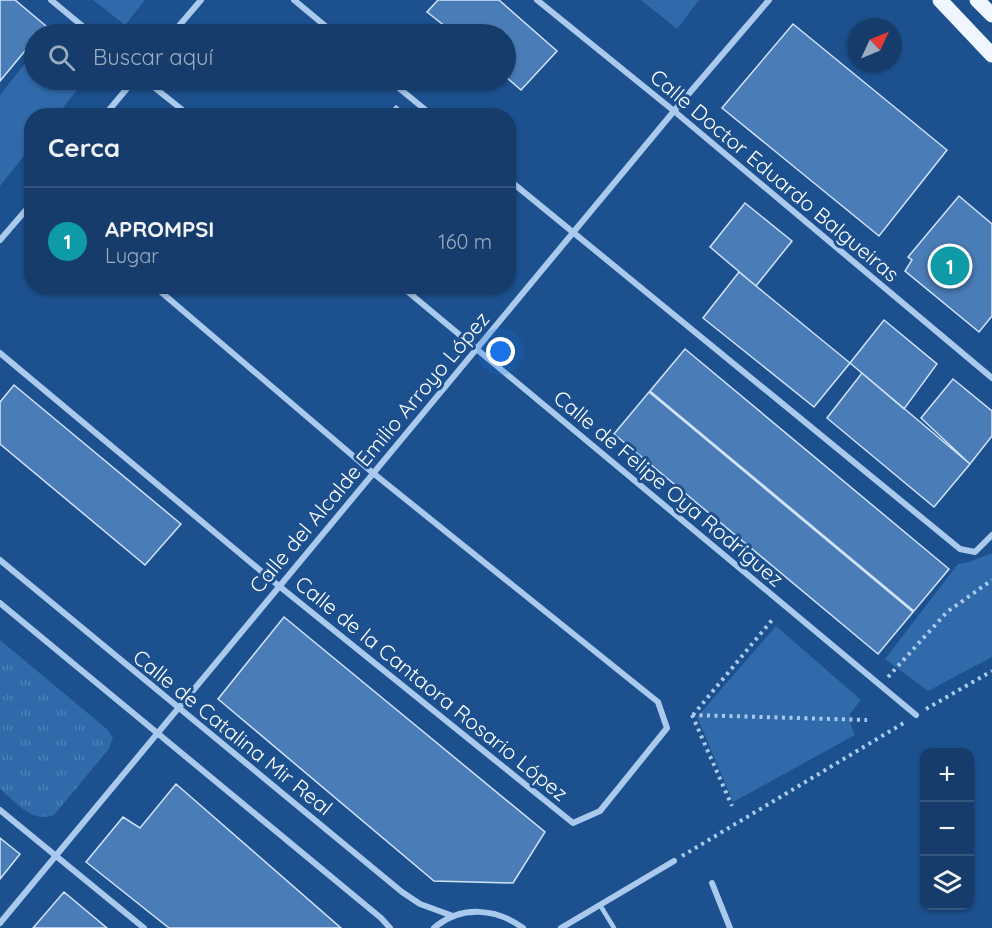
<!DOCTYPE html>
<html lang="es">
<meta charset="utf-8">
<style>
body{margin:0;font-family:Quicksand,sans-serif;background:#1e4370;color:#f1f3f6}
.controls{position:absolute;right:18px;bottom:18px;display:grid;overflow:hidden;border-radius:12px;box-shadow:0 2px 4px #0004}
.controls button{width:54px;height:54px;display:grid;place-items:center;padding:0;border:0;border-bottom:2px solid #34567e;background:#153c6a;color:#f1f3f6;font:30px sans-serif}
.compass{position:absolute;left:848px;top:18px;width:54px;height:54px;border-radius:50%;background:#153c6a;box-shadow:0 2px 4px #0004;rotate:46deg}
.you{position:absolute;left:501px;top:352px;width:21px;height:21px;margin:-15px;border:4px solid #fff;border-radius:50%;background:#1a73e8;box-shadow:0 0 0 9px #1a73e833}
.badge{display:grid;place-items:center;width:39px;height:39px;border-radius:50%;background:#90b9f0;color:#fff;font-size:20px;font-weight:700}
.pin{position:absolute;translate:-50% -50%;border:3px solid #fff;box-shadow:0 2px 6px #0006}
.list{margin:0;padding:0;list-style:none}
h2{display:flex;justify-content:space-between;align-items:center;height:78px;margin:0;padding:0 24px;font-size:26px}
h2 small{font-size:20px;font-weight:400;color:#9dadc1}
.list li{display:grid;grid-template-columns:39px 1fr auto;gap:18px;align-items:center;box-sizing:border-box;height:108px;padding:0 24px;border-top:2px solid #34567e}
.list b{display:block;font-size:22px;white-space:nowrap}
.list p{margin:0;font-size:20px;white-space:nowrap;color:#9dadc1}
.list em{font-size:20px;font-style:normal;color:#9dadc1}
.icon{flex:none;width:33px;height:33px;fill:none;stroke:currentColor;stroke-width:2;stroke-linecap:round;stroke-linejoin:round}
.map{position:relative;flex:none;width:992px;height:928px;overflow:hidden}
.search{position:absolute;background:#153c6a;box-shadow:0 2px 4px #0004;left:24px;top:24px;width:492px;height:66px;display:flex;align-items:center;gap:15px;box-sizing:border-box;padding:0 21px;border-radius:33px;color:#9dadc1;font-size:22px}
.panel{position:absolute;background:#153c6a;box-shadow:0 2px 4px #0004;left:24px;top:108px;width:492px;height:186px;border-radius:24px}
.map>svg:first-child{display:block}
.grass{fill:url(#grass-tufts)}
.green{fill:#306aab}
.building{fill:#4a7cb7;stroke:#d0e3f9;stroke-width:1.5}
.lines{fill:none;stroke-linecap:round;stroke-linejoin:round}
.path{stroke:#aacaed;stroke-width:4;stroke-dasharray:3 4.5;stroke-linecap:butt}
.lane{stroke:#aacaed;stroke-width:4.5}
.street{stroke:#aacaed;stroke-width:6}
.primary{stroke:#f0f6ff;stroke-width:15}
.labels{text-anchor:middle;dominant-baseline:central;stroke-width:6;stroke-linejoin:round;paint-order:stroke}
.street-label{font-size:21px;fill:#fff;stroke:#1c508e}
</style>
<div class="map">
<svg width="992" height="928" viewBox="0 0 992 928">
<defs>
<pattern id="grass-tufts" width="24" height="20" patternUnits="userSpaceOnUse" patternTransform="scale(1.5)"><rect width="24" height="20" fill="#306aab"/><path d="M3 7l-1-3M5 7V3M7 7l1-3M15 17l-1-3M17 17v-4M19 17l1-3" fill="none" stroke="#4f80b8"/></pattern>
</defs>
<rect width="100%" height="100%" fill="#1c508e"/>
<!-- grass -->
<path class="grass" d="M0,640l108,90 5,8 -5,12 -54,65c-23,8 -37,-12 -54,-26z"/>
<!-- green -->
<path class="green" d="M93,0h52l-20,25z
M641,0h58l-22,29z
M34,52v28h51l-28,35 -25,1 -1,31 -31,39v-91z
M992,553v104l-64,34 -43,-32 73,-95 11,-2z
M776,626l85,74 -11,14 1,11 4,10 -122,67 -36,-85z"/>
<!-- building -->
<path class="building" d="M0,0h15l31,26 -7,8h-5v6l-34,41z
M438,0h61l58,51 -36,39 -15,-13v-43h-51l-28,-22z
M793,24l154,126 -68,86 -157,-128z
M396,106l12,10h-21z
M959,196l33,28v92l-13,16 -74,-61 7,-11 -4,-3z
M745,203l47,38 -36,45 -46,-39z
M739,272l111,91 -36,44 -111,-89z
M884,320l53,44 -33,45 -54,-46z
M685,349l264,220 -35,42 -264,-220z
M862,373l108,91 -36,43 -107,-89z
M953,379l39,32v25l-22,28 -49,-46z
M14,385l167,139 -36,41 -145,-121v-42z
M649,392l264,220 -35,42 -264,-220z
M284,617l261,215 -32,51 -79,-2 -216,-182z
M176,784l165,144h-172l-83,-66 37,-45 17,11z
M0,838l20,16 -20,25z
M64,892l43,36h-74z"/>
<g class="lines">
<!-- path -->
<path class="path" d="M888,677l59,-65 45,-32
M926,709l66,-38
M692,715l175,5
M692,715l40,91
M693,715l79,-95
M682,856l225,-135"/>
<!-- lane -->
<path class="lane" d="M600,905l14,23"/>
<!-- street -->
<path class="street" d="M51,0l41,34
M294,0l41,34
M537,0l137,111 318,267
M172,34l29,-34
M145,80l45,36
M389,80l44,36
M104,116l30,-36
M508,179l452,370 15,3 17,-17
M0,240l32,-37
M401,286l515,429
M0,353l279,233 294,237 27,-12 67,-83 -9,-26 -285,-229 -219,-187
M0,560l402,332 18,12 33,12
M0,603l381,315 9,10
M0,810l144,118
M712,883l18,45
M0,923l674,-812 95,-111
M434,928c27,-23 62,-20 89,0
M561,928l113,-67"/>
<!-- primary -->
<path class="primary" d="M940,0l52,55
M977,0l15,15"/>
</g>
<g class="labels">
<!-- street labels -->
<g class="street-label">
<text transform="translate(775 175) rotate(40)">Calle Doctor Eduardo Balgueiras</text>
<text transform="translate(369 452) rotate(-50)">Calle del Alcalde Emilio Arroyo López</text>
<text transform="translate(669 488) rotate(40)">Calle de Felipe Oya Rodríguez</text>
<text transform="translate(432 688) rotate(39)">Calle de la Cantaora Rosario López</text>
<text transform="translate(233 732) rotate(39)">Calle de Catalina Mir Real</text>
</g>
</g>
</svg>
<div class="controls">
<button>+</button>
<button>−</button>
<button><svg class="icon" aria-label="layers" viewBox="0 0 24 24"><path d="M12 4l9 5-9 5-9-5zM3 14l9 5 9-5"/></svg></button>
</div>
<svg class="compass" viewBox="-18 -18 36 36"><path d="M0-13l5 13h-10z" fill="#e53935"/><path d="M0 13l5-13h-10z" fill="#9dadc1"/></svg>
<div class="you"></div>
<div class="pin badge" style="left:950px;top:266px;background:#0f9aa8">1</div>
<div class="search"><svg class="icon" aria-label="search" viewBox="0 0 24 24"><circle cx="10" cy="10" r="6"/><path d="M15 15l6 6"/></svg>Buscar aquí</div>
<section class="panel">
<h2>Cerca<small></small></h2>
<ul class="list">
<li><span class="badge" style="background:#0f9aa8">1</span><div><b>APROMPSI</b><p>Lugar</p></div><em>160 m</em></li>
</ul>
</section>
</div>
